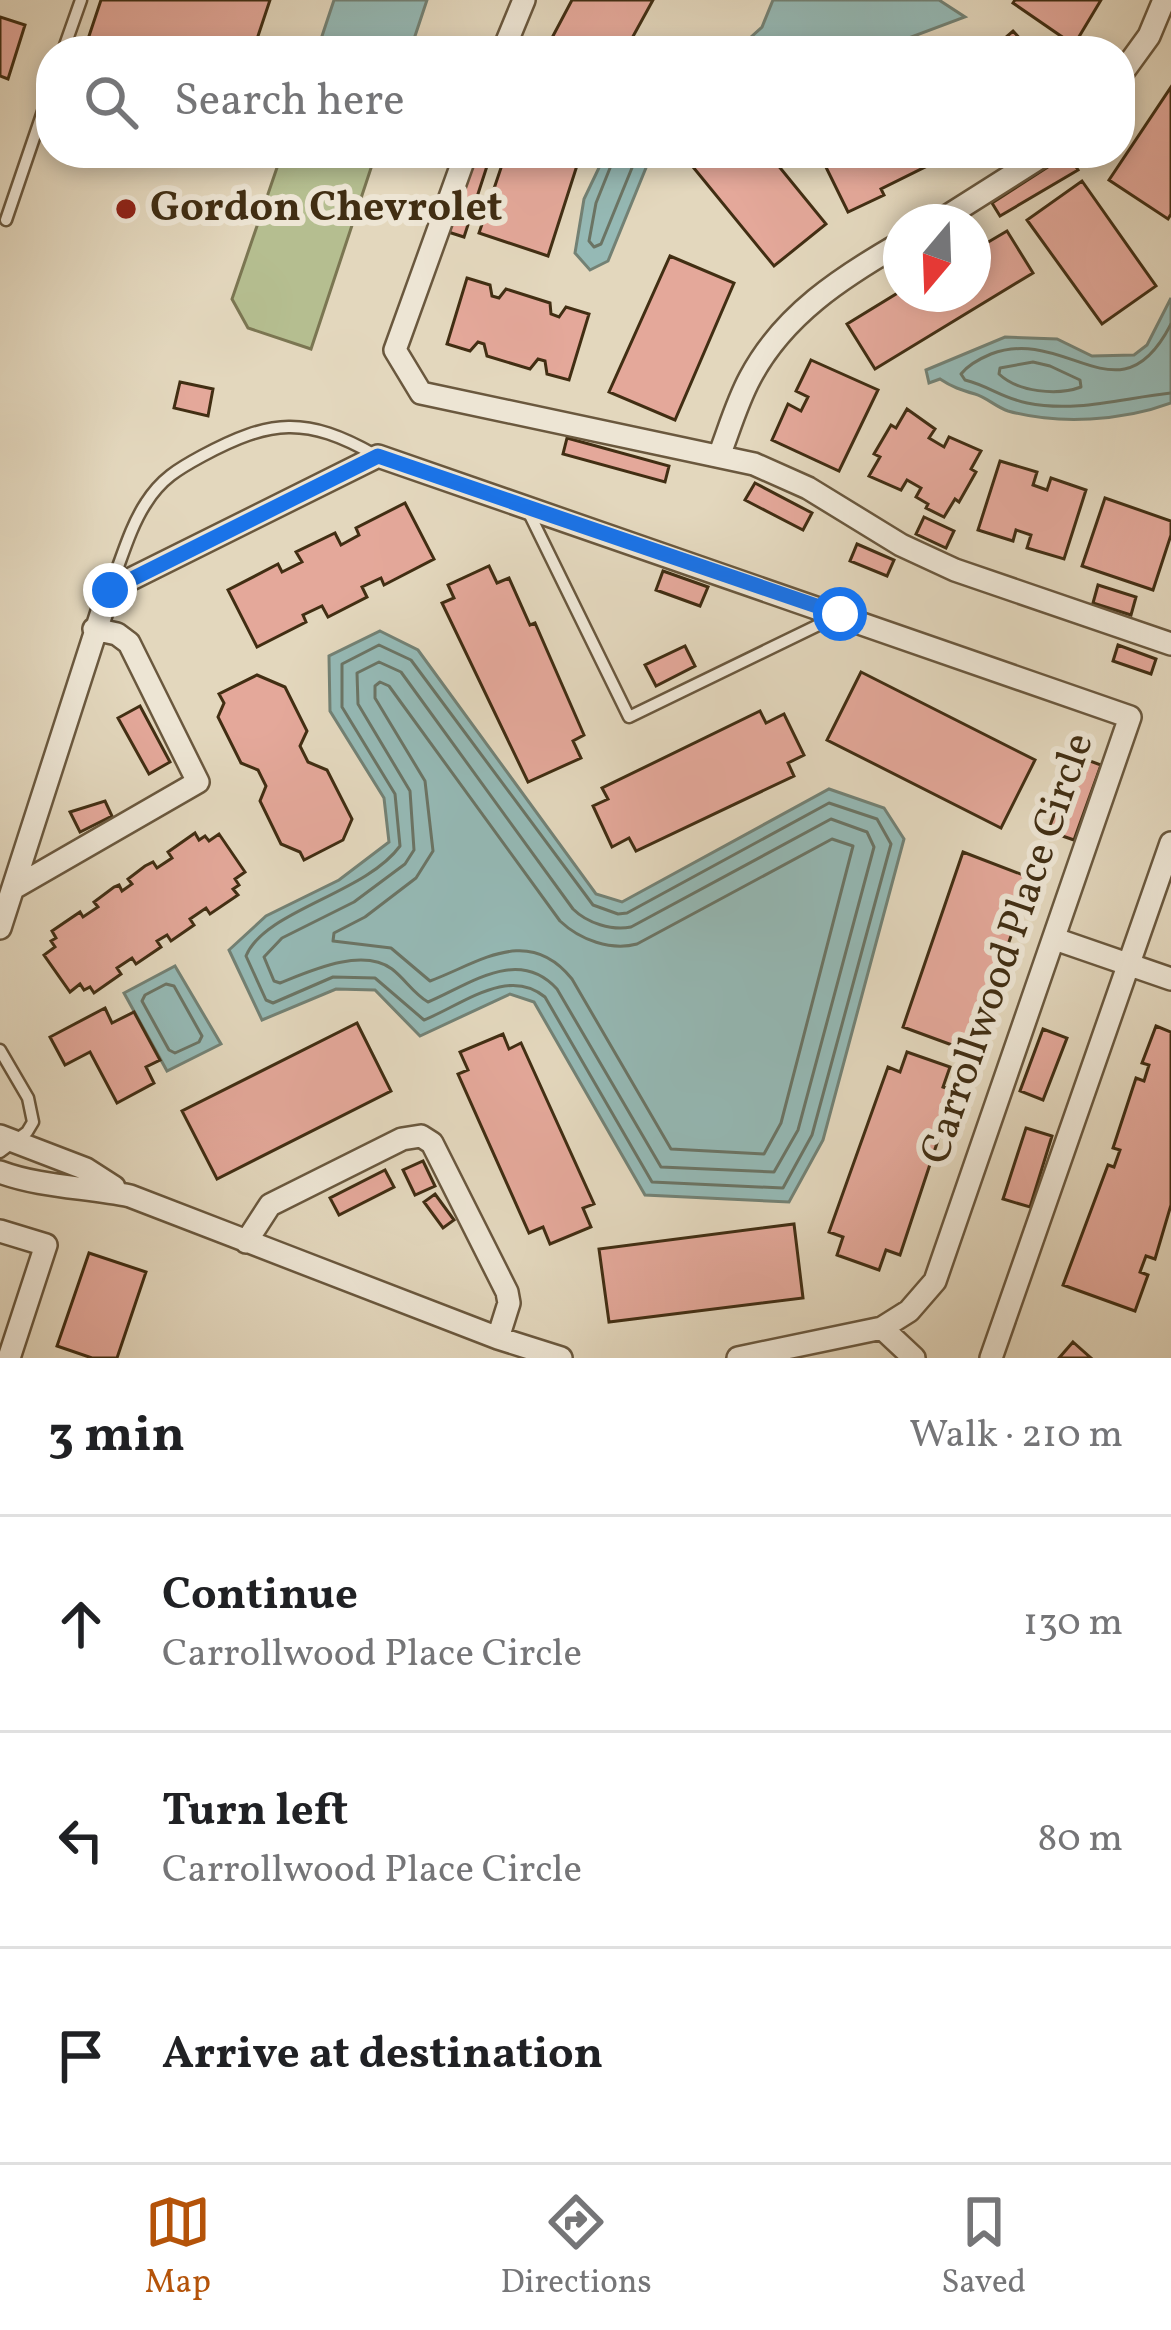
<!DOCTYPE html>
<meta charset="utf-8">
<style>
body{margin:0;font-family:Vollkorn,serif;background:#f2f2f2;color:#202124}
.compass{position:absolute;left:883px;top:204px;width:108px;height:108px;border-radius:50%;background:#fff;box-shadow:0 6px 18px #0003;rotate:199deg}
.stop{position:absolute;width:36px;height:36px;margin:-27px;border:9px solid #1a73e8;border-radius:50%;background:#fff}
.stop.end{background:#1a73e8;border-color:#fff;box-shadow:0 3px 12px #0008}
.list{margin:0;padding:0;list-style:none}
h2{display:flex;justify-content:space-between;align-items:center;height:156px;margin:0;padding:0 48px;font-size:51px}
h2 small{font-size:39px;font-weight:400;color:#757577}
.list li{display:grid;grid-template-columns:78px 1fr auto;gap:36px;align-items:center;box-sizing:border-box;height:216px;padding:0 48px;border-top:3px solid #e0e0e0}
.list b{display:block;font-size:45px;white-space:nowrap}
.list p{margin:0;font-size:39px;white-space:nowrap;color:#757577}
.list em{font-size:39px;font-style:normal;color:#757577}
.icon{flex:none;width:66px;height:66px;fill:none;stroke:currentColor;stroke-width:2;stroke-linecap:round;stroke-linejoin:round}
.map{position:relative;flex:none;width:1171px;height:1358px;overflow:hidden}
.search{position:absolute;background:#fff;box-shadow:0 6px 18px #0003;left:36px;right:36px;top:36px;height:132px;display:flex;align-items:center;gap:30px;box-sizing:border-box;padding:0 42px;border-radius:48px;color:#757577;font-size:45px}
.sheet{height:804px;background:#fff}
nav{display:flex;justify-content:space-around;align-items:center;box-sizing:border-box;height:168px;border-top:3px solid #e0e0e0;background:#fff;font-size:33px;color:#757577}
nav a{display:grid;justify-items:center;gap:6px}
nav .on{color:#b45309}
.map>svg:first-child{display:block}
.green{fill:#b5be90;stroke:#7b7652;stroke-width:3}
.water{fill:#95b9b5;stroke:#738174;stroke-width:3}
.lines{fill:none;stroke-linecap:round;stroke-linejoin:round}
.shore{stroke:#6b7464;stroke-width:3}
.building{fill:#e4a89a;stroke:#412e13;stroke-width:3}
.lane-casing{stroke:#6a583e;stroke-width:15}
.street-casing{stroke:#6a583e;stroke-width:26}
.lane{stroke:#ede5d4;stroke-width:10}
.street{stroke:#ede5d4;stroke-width:21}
.route{stroke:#1a73e8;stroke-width:15}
.poi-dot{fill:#8f2418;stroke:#ede5d4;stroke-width:4.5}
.labels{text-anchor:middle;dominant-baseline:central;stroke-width:12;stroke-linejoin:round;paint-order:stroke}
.poi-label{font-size:42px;font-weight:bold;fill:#412e13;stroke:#ede5d4;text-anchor:start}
.street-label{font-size:42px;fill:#412e13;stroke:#ede5d4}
</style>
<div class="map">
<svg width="1171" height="1358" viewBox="0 0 1171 1358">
<rect width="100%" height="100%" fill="#e3d7bd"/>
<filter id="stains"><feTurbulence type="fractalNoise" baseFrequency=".00167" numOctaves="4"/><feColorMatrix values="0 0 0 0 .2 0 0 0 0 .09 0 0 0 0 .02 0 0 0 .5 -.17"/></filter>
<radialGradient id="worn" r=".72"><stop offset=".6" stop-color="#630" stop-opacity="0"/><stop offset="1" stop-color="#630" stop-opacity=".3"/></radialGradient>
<!-- green -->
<path class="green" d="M282,153h94l-65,196 -63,-21 -16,-29z"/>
<!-- water -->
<path class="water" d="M334,0h93l-17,51h-93z
M773,0h166l26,17 -91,34h-220l21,-10 66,5 21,-19z
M606,153h46l-44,108 -18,9 -15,-17 9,-54z
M1171,298v105c-48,18 -113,22 -163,8 -12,-4 -22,-14 -33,-17 -14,-4 -23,-7 -35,-15l-11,4 -3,-13 79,-33 52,2 35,17 42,-1 13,-10z
M380,631l38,19 178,244 26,8 207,-113 55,19 20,31 -81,301 -34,62 -144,-7 -111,-193 -24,-8 -90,42 -45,-46 -39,-1 -74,31 -33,-70 37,-34 73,-36 50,-38 -5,-44 -54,-87 -1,-55z
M175,966l46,78 -54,27 -43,-78z"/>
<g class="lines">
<!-- shore -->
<path class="shore" d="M616,153l-20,50 -7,38 5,6 7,-3 37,-91
M1171,324c-51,100 -104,1 -180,30 -12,5 -23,11 -30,20l4,6c24,6 37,18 62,23 49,10 96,-5 144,-10
M1033,362l17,4 30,14 1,7c-24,9 -63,5 -82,-13l1,-6z
M379,645l32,15 182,245 25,9 9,-1 202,-110 48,16 14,25 -79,291 -29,53 -131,-6 -107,-185c-37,-31 -83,8 -121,23l-49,-42 -42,-1 -60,26 -7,-3 -20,-44c19,-46 119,-62 154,-110l-5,-52 -53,-87v-43z
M379,662l22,10 172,237c14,14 39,22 58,18l200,-108 36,13 7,15 -76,283 -24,42 -113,-5 -104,-178c-39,-43 -88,-4 -129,13 -14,-8 -23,-23 -36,-33 -30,-22 -82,2 -112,14l-6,-2 -10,-24 18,-19 72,-36 51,-38 9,-14 -4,-59 -52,-87 -1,-31z
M380,682l9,4 171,235c20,19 51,30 77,23l195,-105 21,7 -72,277 -17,31 -93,-5 -99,-170c-44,-55 -93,-16 -142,2l-39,-33 -58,-7 1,-8 31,-16 51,-39 17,-27 -8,-70 -50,-83v-12z
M166,984l8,2 28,50 -3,6 -24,11 -6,-3 -27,-49 3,-6z"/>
</g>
<!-- building -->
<path class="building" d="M101,0h169l-17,51h-169z
M572,0h81l-28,51h-80z
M1015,0h86l-27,45 -61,-42z
M0,17l25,8 -17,54 -8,-3z
M1013,31l18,20h-41z
M1171,87v127l-3,5 -59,-39z
M506,153h75l-33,103 -69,-23z
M711,153h57l58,71 -52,42 -81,-99z
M819,153h101l7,13 -46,23 3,6 -36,17z
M471,154l18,6 -25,77 -19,-6z
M1068,154l10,16 -78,46 -8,-13z
M1082,181l74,105 -54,38 -75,-104z
M1007,231l26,42 -158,96 -28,-45 54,-33v3h72v-43z
M670,256l64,27 -59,137 -66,-28z
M467,278l23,7 2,11 7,2 7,-9 44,14 1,11 8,3 7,-10 23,7 -20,66 -22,-6 -2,-13 -7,-2 -8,10 -43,-13 -3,-12 -6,-2 -8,9 -23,-7z
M811,360l67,30 -39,81 -67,-31 16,-36 13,7 7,-14 -12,-6z
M180,382l33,7 -5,27 -34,-8z
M907,409l28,20 -6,9 15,9 5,-10 32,14 -10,18 5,3 -17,30 -4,-3 -11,18 -18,-9 2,-4 -12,-7 5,-9 -14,-8 -6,10 -32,-14 11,-19 -6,-3 17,-29 5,3z
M567,438l102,28 -4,16 -102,-28z
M1000,461l37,11 -4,13 14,5 4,-12 35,12 -22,69 -37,-11 4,-13 -15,-5 -3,11 -35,-11z
M755,483l57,30 -9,17 -58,-30z
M1105,498l66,23v14l-18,55 -71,-24z
M405,503l29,56 -50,26 -3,-7 -19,9 5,10 -39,20 -6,-11 -19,9 3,7 -49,25 -29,-57 50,-26 4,8 20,-10 -6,-10 39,-19 6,12 18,-10 -3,-7z
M924,517l30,14 -8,17 -30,-14z
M857,544l37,16 -7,16 -37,-15z
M489,566l8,17 12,-5 21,47 5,-2 49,112 -11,6 8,17 -53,24 -86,-179 12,-5 -6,-13z
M663,571l45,16 -8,19 -44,-16z
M1098,585l38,12 -5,18 -38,-12z
M1118,645l38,14 -5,15 -38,-13z
M685,646l10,20 -39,20 -11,-21z
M861,672l174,88 -34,68 -174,-88z
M257,675l28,12 22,44 -7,15 8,16 19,8 25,49 -9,21 -39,20 -4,-8 -19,-8 -21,-43 6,-15 -8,-16 -17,-7 -23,-46 6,-14 -5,-9z
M140,706l30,56 -21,12 -31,-56z
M760,711l6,12 18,-9 20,41 -16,8 6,13 -158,75 -7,-13 -17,9 -19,-41 15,-7 -6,-11z
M1076,756l25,9 -27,75 -26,-9z
M105,801l7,15 -32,16 -10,-20z
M195,833l4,7 6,-4 4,5 10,-7 26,38 -10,7 4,6 -6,4 5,6 -28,19 -4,-6 -16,11 4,6 -23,16 -4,-6 -10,6 4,6 -25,17 -4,-6 -15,10 4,6 -27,19 -4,-6 -6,3 -4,-6 -10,8 -26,-37 11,-8 -4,-6 5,-3 -4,-7 28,-19 3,5 15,-10 -4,-5 20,-15 5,-2 3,6 10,-7 -4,-5 17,-13 8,-4 4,6 15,-10 -4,-6z
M963,852l68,26 -60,174 -68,-25z
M105,1008l7,15 22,-11 26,48 -14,7 8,16 -37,20 -27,-51 -25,13 -15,-28z
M357,1023l34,68 -174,88 -35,-68z
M1156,1026l15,6v173l-16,54 -9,-3 -6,16 8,3 -13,36 -72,-26 45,-120 6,2 6,-17 -7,-2 23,-70 8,3 5,-16 -7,-2z
M1043,1029l24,9 -24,62 -23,-9z
M503,1034l6,15 12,-6 73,161 -11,4 8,19 -41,17 -7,-17 -14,6 -71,-159 10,-4 -8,-18z
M907,1052l43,15 -7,20 15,5 -11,31 -3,-1 -44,133 -14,-5 -7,20 -42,-15 6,-18 -14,-5 59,-165 12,5z
M1026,1128l26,8 -22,71 -27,-8z
M423,1161l12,25 -20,9 -12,-25z
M385,1170l9,17 -55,28 -9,-17z
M435,1194l19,26 -11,8 -19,-26z
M794,1224l9,74 -194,24 -10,-73z
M89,1253l57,19 -29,86h-25l-35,-12z
M1073,1342l18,16h-32z"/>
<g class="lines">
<defs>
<path id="lane" d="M63,51l18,-51
M6,220l45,-132
M528,511l101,206 208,-101
M110,588c11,-27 20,-61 36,-85 15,-24 32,-34 56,-47 69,-37 104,-40 173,-1
M0,1050l28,48 5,24 -6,10 -27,20"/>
<path id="street" d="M503,51l21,-51
M1120,76l29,-40 15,-36
M466,153l-71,197 26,43 333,71 54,24 93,57 54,25 216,74
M938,222l109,-69
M719,456c10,-26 18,-54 31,-78 33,-63 92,-101 151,-135
M14,888l184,-106 -69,-139 -12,-9 -23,-5
M0,928l109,-338 269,-134 752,261 -195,564 -26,30 -27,17 -144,30
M1055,939l116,40
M0,1136l86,33 28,18
M0,1172c40,15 87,15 130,24l368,142 63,20
M0,1231l46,14 -37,113
M246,1242l24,-37 132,-66 19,-3 11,7 75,149 2,11 -11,35
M882,1328l32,30
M991,1358l180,-515"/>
</defs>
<!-- lane casing -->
<use href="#lane" class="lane-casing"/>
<!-- street casing -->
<use href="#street" class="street-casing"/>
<!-- lane -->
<use href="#lane" class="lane"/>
<!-- street -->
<use href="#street" class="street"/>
</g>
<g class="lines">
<!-- route -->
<path class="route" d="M110,590l268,-134 462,158"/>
</g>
<!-- markers -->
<circle class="poi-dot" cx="126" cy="209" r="12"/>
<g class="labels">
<!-- poi labels -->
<g class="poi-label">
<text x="150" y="209">Gordon Chevrolet</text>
</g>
<!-- street labels -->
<g class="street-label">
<text transform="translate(1009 949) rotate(-71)">Carrollwood Place Circle</text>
</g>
</g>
<rect width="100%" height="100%" filter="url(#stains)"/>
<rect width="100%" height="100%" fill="url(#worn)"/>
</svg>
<svg class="compass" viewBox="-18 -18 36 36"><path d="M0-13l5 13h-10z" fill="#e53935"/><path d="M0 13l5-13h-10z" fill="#757577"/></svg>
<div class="stop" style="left:840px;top:614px"></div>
<div class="stop end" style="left:110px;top:590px"></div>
<div class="search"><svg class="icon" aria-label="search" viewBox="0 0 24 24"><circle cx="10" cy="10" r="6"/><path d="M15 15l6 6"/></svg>Search here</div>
</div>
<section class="sheet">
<h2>3 min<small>Walk · 210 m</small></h2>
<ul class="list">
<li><svg class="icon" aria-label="ahead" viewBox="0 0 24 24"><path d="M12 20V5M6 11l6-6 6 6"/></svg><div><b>Continue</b><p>Carrollwood Place Circle</p></div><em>130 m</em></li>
<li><svg class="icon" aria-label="left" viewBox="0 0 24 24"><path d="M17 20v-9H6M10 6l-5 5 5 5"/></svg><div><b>Turn left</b><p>Carrollwood Place Circle</p></div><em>80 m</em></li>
<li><svg class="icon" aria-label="arrive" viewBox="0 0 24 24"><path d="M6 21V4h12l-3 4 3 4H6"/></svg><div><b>Arrive at destination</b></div></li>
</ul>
</section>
<nav>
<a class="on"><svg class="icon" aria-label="map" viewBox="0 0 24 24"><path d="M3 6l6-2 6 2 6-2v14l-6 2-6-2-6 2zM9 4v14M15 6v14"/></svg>Map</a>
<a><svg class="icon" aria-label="directions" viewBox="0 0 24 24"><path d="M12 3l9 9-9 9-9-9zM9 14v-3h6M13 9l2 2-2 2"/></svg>Directions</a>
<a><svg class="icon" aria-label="saved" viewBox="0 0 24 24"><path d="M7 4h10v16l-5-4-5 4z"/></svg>Saved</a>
</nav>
